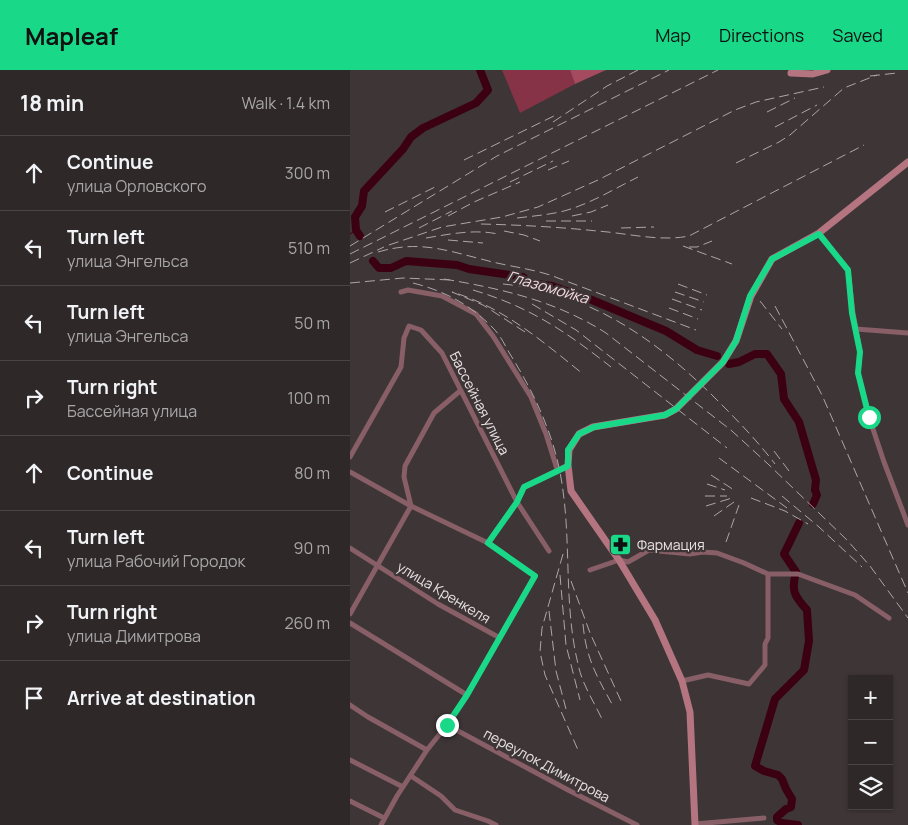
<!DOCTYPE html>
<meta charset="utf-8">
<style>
body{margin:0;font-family:Manrope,sans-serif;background:#3a3435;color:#f1f3f6}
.controls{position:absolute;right:15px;bottom:15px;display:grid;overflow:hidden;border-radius:0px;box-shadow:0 1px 4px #0004}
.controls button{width:45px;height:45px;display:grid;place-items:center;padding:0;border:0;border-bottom:1px solid #494446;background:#2e2829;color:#f1f3f6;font:25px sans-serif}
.stop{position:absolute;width:15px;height:15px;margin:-11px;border:4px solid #19d989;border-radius:50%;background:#fff}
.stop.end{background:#19d989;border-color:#fff;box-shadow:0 1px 5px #0008}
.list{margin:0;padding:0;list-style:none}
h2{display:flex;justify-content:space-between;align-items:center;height:65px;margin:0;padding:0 20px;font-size:21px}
h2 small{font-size:16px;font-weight:400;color:#a7a6a8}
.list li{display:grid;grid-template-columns:32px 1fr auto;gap:15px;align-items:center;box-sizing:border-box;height:75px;padding:0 20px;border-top:1px solid #494446}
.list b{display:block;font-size:19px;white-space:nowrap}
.list p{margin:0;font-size:16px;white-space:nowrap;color:#a7a6a8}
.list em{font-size:16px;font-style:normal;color:#a7a6a8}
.icon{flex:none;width:28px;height:28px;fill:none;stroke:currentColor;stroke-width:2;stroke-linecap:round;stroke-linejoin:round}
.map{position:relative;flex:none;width:558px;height:755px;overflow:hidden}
header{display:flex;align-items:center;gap:30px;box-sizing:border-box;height:70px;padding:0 25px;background:#19d989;color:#111}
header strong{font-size:24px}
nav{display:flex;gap:28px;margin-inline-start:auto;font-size:18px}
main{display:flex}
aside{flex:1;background:#2e2829}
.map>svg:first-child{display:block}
.green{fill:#863347}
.forest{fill:#a54b60}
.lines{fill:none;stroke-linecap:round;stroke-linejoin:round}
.stream{stroke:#3c0013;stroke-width:1}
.river{stroke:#3c0013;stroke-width:8}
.street{stroke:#885f67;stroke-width:5}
.secondary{stroke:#b47480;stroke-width:7}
.rail{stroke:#ada6a8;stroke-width:1;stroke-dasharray:10 5;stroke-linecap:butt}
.route{stroke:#19d989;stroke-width:6}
.labels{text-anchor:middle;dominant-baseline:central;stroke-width:4.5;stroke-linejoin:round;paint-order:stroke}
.street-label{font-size:14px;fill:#e7e2e3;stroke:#3e3537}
.poi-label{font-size:14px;fill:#e7e2e3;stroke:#3e3537;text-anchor:start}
.water-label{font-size:15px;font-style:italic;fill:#f4d9dd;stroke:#3e3537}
</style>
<header>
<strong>Mapleaf</strong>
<nav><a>Map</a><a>Directions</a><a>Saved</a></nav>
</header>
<main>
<aside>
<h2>18 min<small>Walk · 1.4 km</small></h2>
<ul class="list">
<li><svg class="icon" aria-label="ahead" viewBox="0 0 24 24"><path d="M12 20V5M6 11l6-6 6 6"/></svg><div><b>Continue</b><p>улица Орловского</p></div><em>300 m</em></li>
<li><svg class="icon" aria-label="left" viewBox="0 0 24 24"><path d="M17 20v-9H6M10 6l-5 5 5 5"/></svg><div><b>Turn left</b><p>улица Энгельса</p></div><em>510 m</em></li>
<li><svg class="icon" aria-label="left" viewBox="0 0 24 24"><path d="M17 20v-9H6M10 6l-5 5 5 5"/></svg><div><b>Turn left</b><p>улица Энгельса</p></div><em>50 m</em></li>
<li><svg class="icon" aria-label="right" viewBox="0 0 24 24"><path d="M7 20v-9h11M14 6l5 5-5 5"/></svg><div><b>Turn right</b><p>Бассейная улица</p></div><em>100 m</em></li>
<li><svg class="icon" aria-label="ahead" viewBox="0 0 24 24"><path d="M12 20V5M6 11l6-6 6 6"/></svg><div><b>Continue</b></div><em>80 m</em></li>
<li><svg class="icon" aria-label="left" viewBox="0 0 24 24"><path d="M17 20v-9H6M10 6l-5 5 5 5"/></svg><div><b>Turn left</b><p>улица Рабочий Городок</p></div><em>90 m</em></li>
<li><svg class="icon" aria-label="right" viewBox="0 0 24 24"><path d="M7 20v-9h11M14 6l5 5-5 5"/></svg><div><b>Turn right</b><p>улица Димитрова</p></div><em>260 m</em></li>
<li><svg class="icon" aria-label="arrive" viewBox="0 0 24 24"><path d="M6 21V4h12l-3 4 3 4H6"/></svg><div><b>Arrive at destination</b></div></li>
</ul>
</aside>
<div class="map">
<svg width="558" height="755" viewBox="0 0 558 755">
<rect width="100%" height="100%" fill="#3e3537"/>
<!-- green -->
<path class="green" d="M152,0h68l5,14 -55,29z"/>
<!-- forest -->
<path class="forest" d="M220,0h36l-31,14z"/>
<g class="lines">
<!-- stream -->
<path class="stream" d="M0,164l6,-4"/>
<!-- river -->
<path class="river" d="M10,166l-4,-6 -1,-13 7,-11 2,-15 39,-42 8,-12 12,-9 53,-25 12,-13 -8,-20
M23,191l6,7h12l15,-7 51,4 12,4 54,8 7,6 22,3 40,14 74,31 31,19 20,6
M379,294l10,-2 16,-8h12l14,20 3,25 15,23 17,58 -1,10 2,5 -4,9
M448,755l-16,-2 -5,-3v-3l9,-8 5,-2 1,-8 -6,-10 -4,-10 -4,-4 -14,-4 -9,-5 20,-67 29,-29 5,-29 -2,-31c-13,-14 -16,-20 -11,-38l-12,-18 15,-31"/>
<!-- street -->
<path class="street" d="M469,163l29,37 5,43 7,38 -2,22 11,44 15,45 24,63
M51,222l7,-2 34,6 34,18 17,22 38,61 15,37 11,35
M506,259l52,4
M0,387l51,-90 3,-29 5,-12 12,4 21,23 75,149 32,49
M0,402l61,34 77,37 47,33 -68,119 -20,30 -20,25 -30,46 -16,29
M138,473l29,-41 7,-15 44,-22
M0,478l88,56 62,34
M240,500l29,-10 9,2 21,-12 41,4 13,-2 14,1 27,10 24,11h30l57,21 34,23
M0,544l61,-108 -7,-29 1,-11 29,-53 26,-22
M0,553l117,72
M332,611l26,-6 41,9 16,-19v-21l3,-6v-64
M0,635l18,12 59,33
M97,655l123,66 67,34
M0,690l53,27
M61,706l30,20 14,14 33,11 8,4
M0,731l34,17
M345,754l69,-6"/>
<!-- secondary -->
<path class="secondary" d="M441,3l22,1 14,-4
M345,755l-5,-113 -8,-31 -27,-61 -36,-60 -48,-69 -3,-26 1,-15 10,-16 14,-7 72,-12 11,-6 47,-47 13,-21 15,-45 21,-37 47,-26 89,-71"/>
<!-- rail -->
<path class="rail" d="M520,6l27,-3
M417,42l28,-14
M203,52l54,-36 31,-16
M425,57l42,-22
M114,90l94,-46
M386,93l43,-21 11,-7 54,-47 33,-13
M198,100l21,-9
M160,112l43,-21
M35,142l52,-26
M98,146l26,-14 46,-20
M222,146l19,-4 17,-7
M167,148c16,-2 31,-3 47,-7 26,-7 50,-22 74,-34
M196,151h46
M131,154c39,1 78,3 116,7 30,2 62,11 92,5l175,-91
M69,158l33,-17
M271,158l33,-1
M154,161l20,4 16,6
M76,168c24,-4 48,-9 72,-4
M98,170l35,3
M39,175l53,-18 60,-10 36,-10 60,-27 137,-70 21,-8 68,-15
M0,176l147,-90 172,-86
M333,176l49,18
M339,177h8l15,-6
M28,182c41,-12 67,-2 107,8 21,6 43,8 65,15l146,55
M0,184l368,-184
M0,193l34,-16
M94,209c59,10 112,22 162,54l126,98 36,33 79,76 23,26 38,52
M0,213l53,-5 48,2
M63,213c32,8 58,22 81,46 7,7 11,17 16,25 26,42 47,87 53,137 8,57 1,115 15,173 4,20 15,36 24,55
M153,214c85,8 151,54 210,112 22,22 43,43 62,68
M328,214l29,11
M123,220c57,17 92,41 138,77
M325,222l29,10
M322,229l30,11
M410,231l22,28
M182,234l44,26 151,118
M425,236l47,89 86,198
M319,238l29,11
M175,262l-42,-27 -31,-13c51,15 90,49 131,82
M424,381l15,20
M369,388l68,50
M361,405l23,15
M357,414l18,6
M355,426h22
M432,426l37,31 43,40
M401,428l34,13 23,13
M356,436l26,-8
M364,446l20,-14
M376,472l13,-37
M213,484l-21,74 -2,24 5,23 33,75
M210,505l6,70 14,55
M221,511l19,52 31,68
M199,541l7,60 10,38
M233,554c3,34 13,51 29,80"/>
</g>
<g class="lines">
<!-- route -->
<path class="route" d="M97,655l20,-30 68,-119 -47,-33 29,-41 7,-15 44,-21v-16l11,-16 15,-7 71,-12 11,-6 47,-47 13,-21 14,-45 22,-37 47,-25 29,36 4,43 8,39 -2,21 11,44"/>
</g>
<!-- icons -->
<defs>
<symbol id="pharmacy-square" viewBox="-11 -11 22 22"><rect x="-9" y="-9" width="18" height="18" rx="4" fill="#19d989" stroke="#3e3537"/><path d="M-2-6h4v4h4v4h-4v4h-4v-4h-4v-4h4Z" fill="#111"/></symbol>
</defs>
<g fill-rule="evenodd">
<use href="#pharmacy-square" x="258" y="462" width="25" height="25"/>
</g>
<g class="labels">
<!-- street labels -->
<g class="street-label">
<text transform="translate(130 333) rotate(63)">Бассейная улица</text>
<text transform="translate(94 522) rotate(31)">улица Кренкеля</text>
<text transform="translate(197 695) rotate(28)">переулок Димитрова</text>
</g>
<!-- poi labels -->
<g class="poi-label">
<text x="287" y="474">Фармация</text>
</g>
<!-- water labels -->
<g class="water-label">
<text transform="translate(198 217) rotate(16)">Глазомойка</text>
</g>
</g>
</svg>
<div class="controls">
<button>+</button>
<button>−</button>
<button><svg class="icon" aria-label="layers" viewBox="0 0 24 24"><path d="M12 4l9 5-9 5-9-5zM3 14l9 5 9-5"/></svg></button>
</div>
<div class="stop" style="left:519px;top:347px"></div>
<div class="stop end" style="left:97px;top:655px"></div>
</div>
</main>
